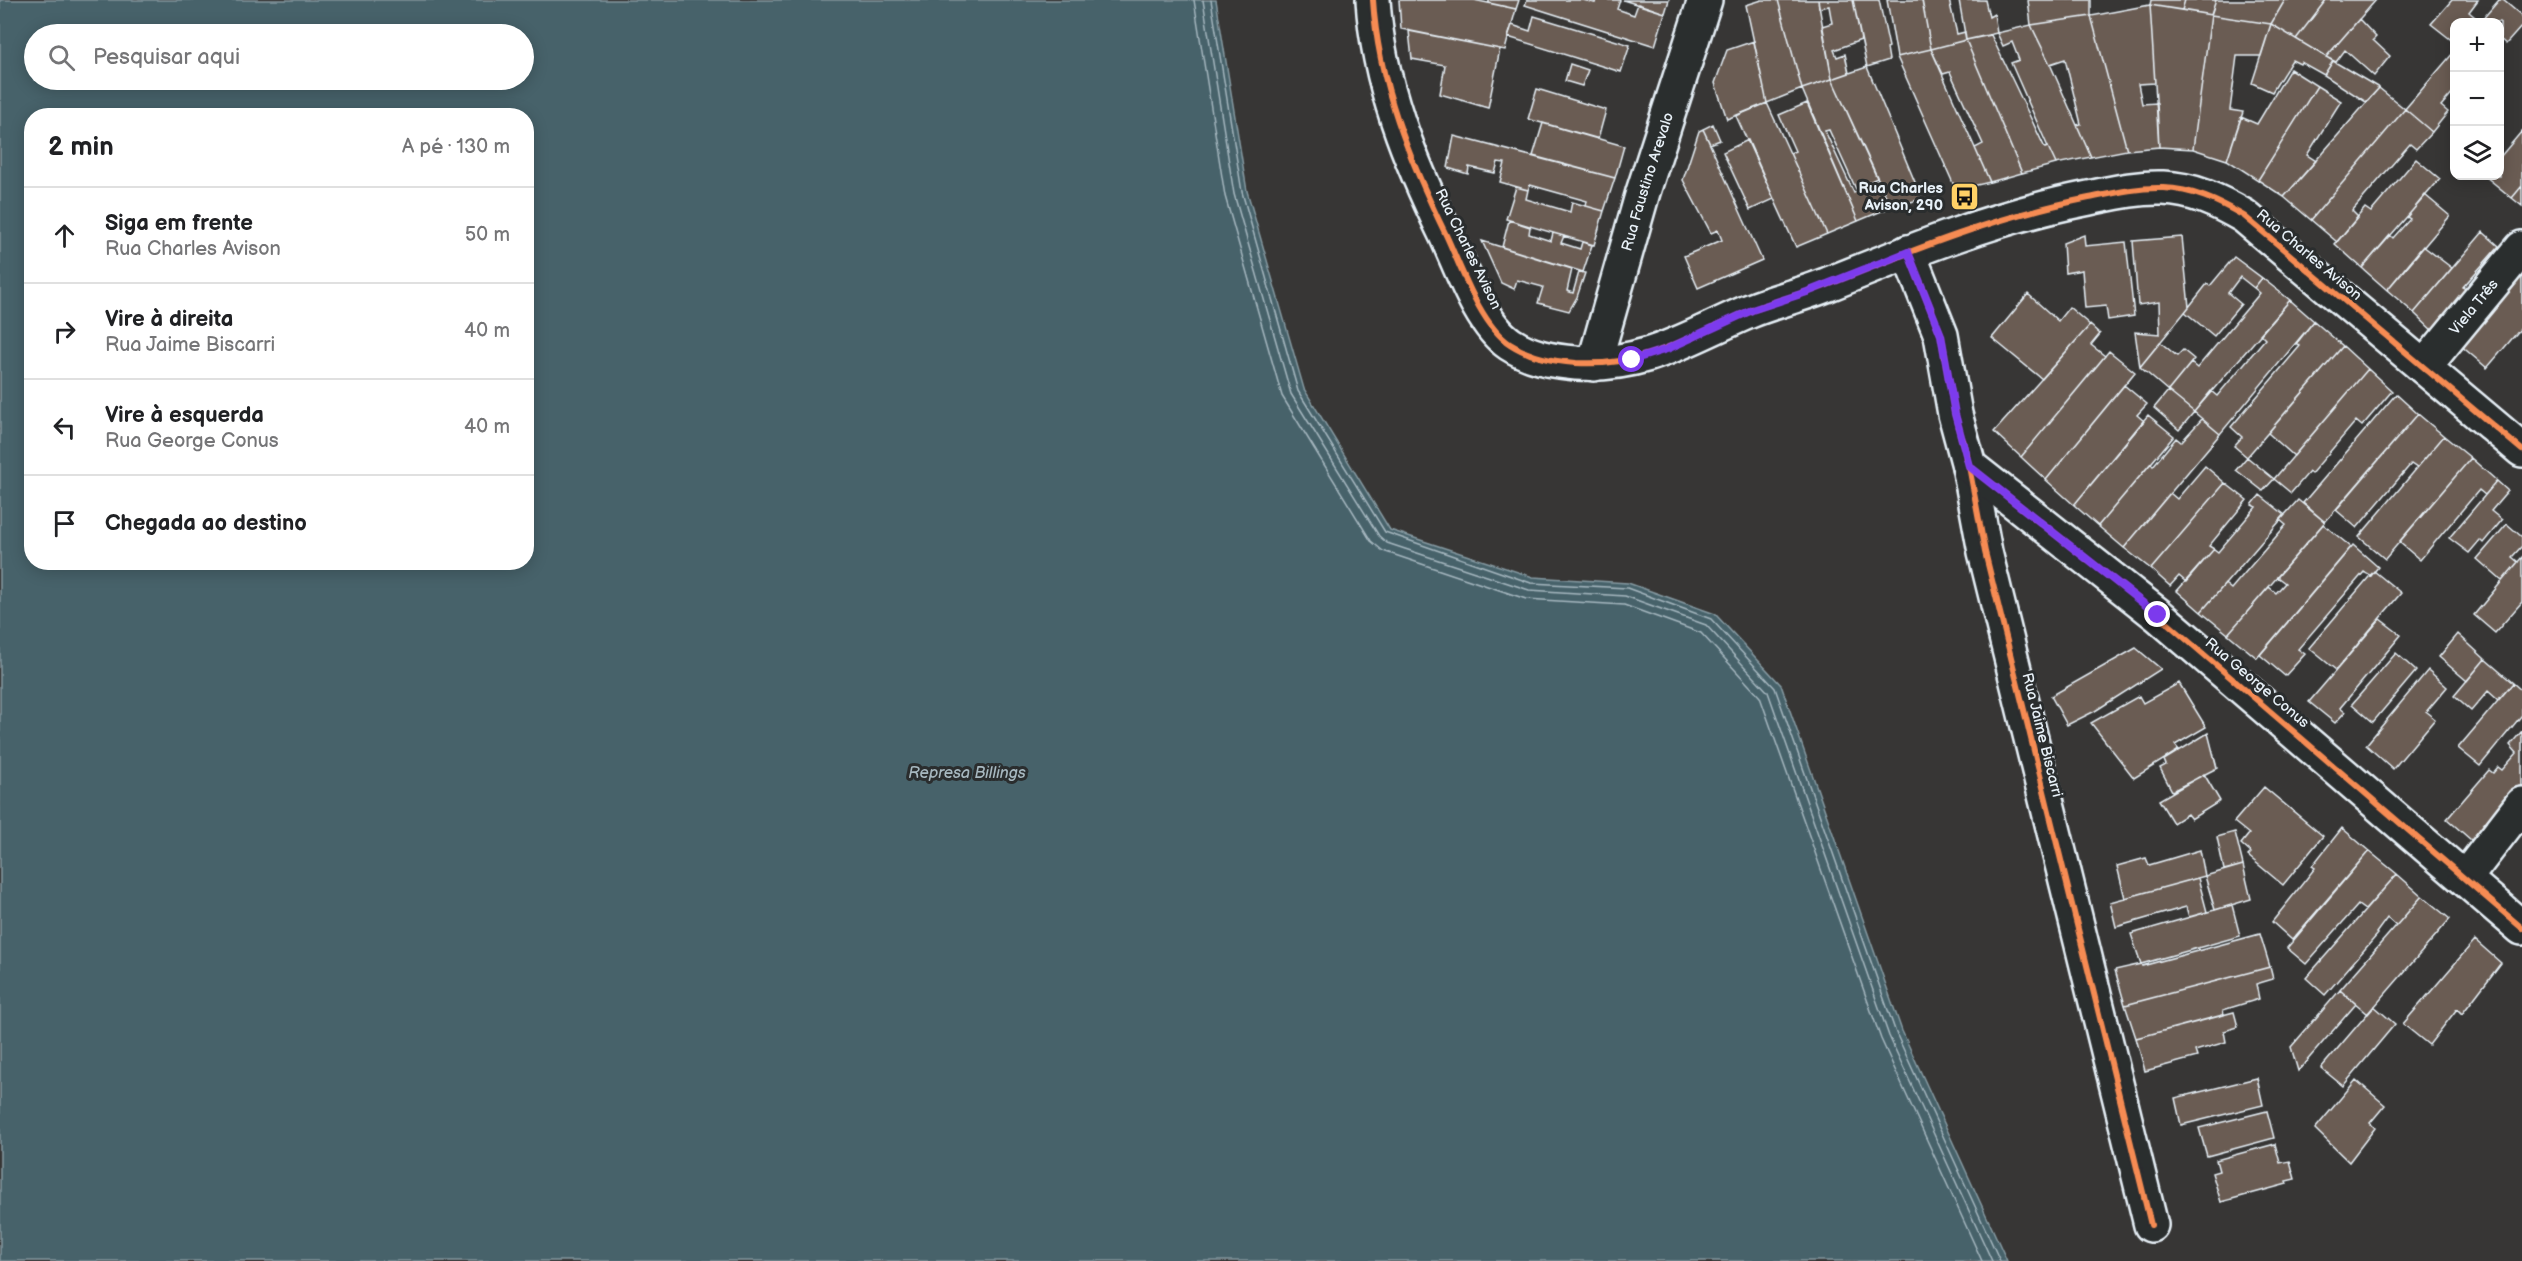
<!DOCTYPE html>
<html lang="pt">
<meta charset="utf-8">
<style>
body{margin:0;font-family:"Balsamiq Sans",sans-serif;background:#f2f2f2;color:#202124}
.controls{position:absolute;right:18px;top:18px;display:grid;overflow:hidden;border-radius:12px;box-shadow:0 3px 15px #0003}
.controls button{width:54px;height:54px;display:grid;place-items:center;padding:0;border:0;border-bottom:2px solid #e0e0e0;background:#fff;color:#202124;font:30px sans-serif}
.stop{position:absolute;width:18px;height:18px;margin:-14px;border:4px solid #7c3aed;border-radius:50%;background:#fff}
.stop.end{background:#7c3aed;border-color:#fff;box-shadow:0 2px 6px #0008}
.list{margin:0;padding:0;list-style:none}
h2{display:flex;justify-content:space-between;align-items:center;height:78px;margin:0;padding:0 24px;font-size:26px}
h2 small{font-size:20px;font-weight:400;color:#757577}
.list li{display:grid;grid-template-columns:39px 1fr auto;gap:18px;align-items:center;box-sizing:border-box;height:96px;padding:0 24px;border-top:2px solid #e0e0e0}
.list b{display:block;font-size:22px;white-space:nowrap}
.list p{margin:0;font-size:20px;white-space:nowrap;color:#757577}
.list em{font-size:20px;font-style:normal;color:#757577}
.icon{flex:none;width:33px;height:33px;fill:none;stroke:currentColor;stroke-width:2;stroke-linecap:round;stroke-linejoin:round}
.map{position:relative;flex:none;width:2522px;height:1261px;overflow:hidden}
.search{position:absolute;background:#fff;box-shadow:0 3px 15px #0003;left:24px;top:24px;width:510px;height:66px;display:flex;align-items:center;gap:15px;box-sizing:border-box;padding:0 21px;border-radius:33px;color:#757577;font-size:22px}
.panel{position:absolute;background:#fff;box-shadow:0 3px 15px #0003;left:24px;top:108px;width:510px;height:462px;border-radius:24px}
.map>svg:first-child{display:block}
.water{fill:#46626b;stroke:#879ba3;stroke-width:1.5;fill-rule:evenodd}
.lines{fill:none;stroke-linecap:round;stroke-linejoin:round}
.shore{stroke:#a7b8c0;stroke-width:1.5}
.building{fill:#6b5c52;stroke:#e8f1f8;stroke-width:1.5}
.minor-casing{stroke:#e8f1f8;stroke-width:38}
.minor{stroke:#2a2d2e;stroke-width:33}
.cycleway-casing{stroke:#2a2d2e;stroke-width:10}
.cycleway{stroke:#f68b52;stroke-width:6}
.route{stroke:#7c3aed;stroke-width:8}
.labels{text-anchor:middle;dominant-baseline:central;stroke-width:6;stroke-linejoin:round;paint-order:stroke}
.street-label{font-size:15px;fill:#e8f1f8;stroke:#2a2d2e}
.poi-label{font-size:15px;font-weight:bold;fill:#e8f1f8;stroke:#2a2d2e;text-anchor:end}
.water-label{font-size:16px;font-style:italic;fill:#a7b8c0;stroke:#2a2d2e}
</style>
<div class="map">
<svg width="2522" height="1261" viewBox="0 0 2522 1261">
<rect width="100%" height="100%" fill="#373635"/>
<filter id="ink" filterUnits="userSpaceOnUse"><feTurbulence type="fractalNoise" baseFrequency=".0167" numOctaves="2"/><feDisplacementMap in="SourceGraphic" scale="12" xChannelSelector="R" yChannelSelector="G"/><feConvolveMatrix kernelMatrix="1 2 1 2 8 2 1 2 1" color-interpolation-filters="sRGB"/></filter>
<g filter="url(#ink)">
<!-- water -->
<path class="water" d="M0,0h1216l31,191 57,198 86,141 143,47 95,6 87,31 66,71 121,346 105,230h-2007zM34,34h490v46h-490zM32,116h494v446h-494z"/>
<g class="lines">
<!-- shore -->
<path class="shore" d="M1194,0l31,196 57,200 89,145 12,10 143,48 98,6 77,28 59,64 121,342 101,222
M1203,0l31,194 57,200 88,142 8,7 142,47 96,6 81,29 62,67 121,344 103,225
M1211,0l31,192 56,199 87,141 146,51 96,5 84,31 64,69 121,345 104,228"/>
</g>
<!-- building -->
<path class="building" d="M1399,0h75l42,9 -11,41 -104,-21z
M1489,0h30l-3,9 -27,-6z
M1527,0h56l12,3 1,-3h24l-3,9 17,6 4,-11 27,9 -10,33 -130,-41z
M1623,0h46l-4,13z
M1762,0h16l24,89 -35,14 -21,-98z
M1778,0h40l14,79 -30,10z
M1818,0h35l8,40 -27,10 3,7 8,-3 4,19 -17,6 -10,-53 10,-3 -3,-17 -10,2z
M1853,0h26l10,47 -2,1 2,12 -22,7z
M1887,0h35l9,49 -34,8z
M1922,0h27l8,34 8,-2 1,8 -35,9z
M1959,0h26l4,17 5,-3 3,19 -31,7z
M2028,0h63v16l-60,9z
M2151,0h34l-3,10 -32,-5z
M2185,0h31l-5,15 -29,-5z
M2216,0h69l-14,24 -60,-9z
M2285,0h41l-30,39 -25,-15z
M2326,0h50l-50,57 -30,-18z
M2452,0h26l-9,12 6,5 -5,5h-16v20l-23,-18z
M2499,0h4l19,16v10l-16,18 -6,-5v-17h-20z
M2150,5l61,10 -18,134 -34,-2z
M2150,5l5,78 -17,1 4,20 15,-1 2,44 -32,3 -36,-134z
M2211,15l60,9 -10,32h-24l-7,54 13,2 -16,48 -34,-11z
M1534,16l96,29 -9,27 -113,-35 4,-12 18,6z
M2091,16l36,134 -36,7 -14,-32 4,-1 -16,-65 -15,5 -19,-39z
M2359,19l17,18 -3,3 17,16 -16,20 -29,-26 -9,12 -10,-5z
M2271,24l62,37 -9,14 -23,-13 -1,2 -8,-4 -20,32 -20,-9z
M2031,25l19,39 41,93 -35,7 -8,-17 -37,-84 8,-3 -7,-18 -9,4 -6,-13z
M1409,31l91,18 -12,59 -48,-14 5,-29 -33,-6z
M1991,35l54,113 3,-1 8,17 -34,9 -56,-133z
M1966,40l56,133 -32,9 -15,-34 8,-4 -33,-72 -7,2 -12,-25z
M1754,41l13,62 -40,16 -12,-36 12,-33z
M1931,49l44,99 15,34 -34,8 -59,-133z
M2454,52v39l-13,15 7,6 -16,20 -27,-23z
M2333,61l46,27 -13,14 -42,-27z
M1570,64l18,6 -6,16 -17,-5z
M1867,67l55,132 -31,8 -59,-128z
M2290,69l27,17 -59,94 -31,-20 14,-43 16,7z
M1832,79l45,99 -21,11 -27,-59 -4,1 29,62 24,-13 13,27 -33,14 -56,-132z
M2317,86l24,15 -34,54 9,6 -32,36 -26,-17z
M2379,88l26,21 -94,111 -27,-23z
M1537,89l69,21 -8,29 -70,-20z
M1767,103l60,131 -31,13 -60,-131z
M1807,103l51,118 -31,13 -37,-81 5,-2 -16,-36z
M2405,109l27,23 -16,17 -6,-5 -58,67 6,6 -21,25 -26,-22z
M1543,123l81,23 -9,32 -82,-22z
M1713,124l7,16 -10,4 -7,-15z
M1703,129l59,131 -64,28 -14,-32 38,-16 -4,-10 -7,3 -28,-53 16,-49z
M2522,131v55l-10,12 -27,-22h15v-19z
M1454,136l161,42 -11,33 -18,-5 1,-5 -57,-16 -2,5 -28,-8 5,-19 -7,-1 -3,11 -26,-6 -1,7 -20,-6z
M1748,140l26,59 -24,11 -27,-58z
M2416,159l24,20 -78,89 -27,-24 30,-36 6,4z
M2522,186v20l-10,-8z
M1516,187l12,3 -2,9 44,13 2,-10 32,9 -10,34 -88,-26z
M2425,195l25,21 -63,74 -25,-22 28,-33 3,3 17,-19 -3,-2z
M1509,220l21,7 -1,7 22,7 2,-8 11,3 -3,7 19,6 2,-7 10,3 -9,27 -81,-25z
M2483,232l16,14 -36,41 9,9 -34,40 -24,-23z
M2084,235l1,11 41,-4 8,74 -26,4 -2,-14 -21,2 -3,-38 -17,3 -2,-30z
M2182,237l7,70 -49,60 -5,-35 25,2 -1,-32 -21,3 -5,-64z
M1482,241l90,28 -5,22 6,2 6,-21 6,1 -8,24 -8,14 -31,-8 5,-16 -26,-7 -3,9 -13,-6z
M2423,246l29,22 -38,45 -27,-23z
M2234,257l28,21 -8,10 -14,-11 -12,16 13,11 -27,32 -29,-24 22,-28 3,2z
M2522,272v55l-35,41 -27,-23z
M2262,278l28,22 -96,112 -26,-21 23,-28 6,5 63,-75 -6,-5z
M2028,294l30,27 11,-14 21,18 -48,54 -50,-41z
M2290,300l24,21 -94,113 -26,-22 17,-21 6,5 48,-57 -5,-5z
M2314,321l29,25 -96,111 -13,-11 8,-9 -11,-10 69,-81 -4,-2z
M2090,325l10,9 -9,11 14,11 -84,101 -27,-25z
M2160,342l17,14 6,-6 11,9 -26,32 -28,-24z
M2343,346l25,23 -74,87 -26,-23z
M2109,351l26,21 -89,108 -25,-23z
M2368,369l24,22 -30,35 -6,-5 -45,53 -2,-2 -18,21 -17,-14z
M2124,385l23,19 -10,11 7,6 -70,84 -28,-25z
M2168,391l26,21 -15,18 -25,-22z
M2396,394l22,20 -93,108 -22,-19z
M2418,414l26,22 -27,32 -6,-4 -54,64 -21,-18z
M2148,415l26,21 -76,90 -24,-21z
M2202,419l18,15 -96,114 -26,-22 53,-63 2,3 23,-28 5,4z
M2444,436l27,22 -86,101 -26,-22z
M2247,457l27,22 -11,12 -27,-21z
M2471,458l26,23 -12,14 -6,-5 -59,70 -21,-18z
M2205,466l20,17 -74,86 -27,-21 46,-55 7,6z
M2497,481l11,10 -17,20 11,9 -19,23 -3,-3 -11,13 -20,-15z
M2225,483l22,17 -38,46 5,3 -28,33 -7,-6 -9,10 -19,-17z
M2260,495l25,20 -84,97 -24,-21 37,-42 4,3 38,-45 -4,-2z
M2298,500l27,22 -97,112 -27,-22 24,-28 6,5 55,-64 -6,-5z
M2323,524l28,23 -94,111 -29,-24 41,-47 7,6 9,-10 -8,-6z
M2507,524l15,13v9l-10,11 6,5 -16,19 -25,-22z
M2353,545l25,22 -7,9 -7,-4 -66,77 7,5 -20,22 -25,-21z
M2522,557v45l-27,31 -21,-18z
M2374,571l27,22 -65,77 -27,-22z
M2380,619l21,16 -61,73 5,4 -10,11 -26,-21z
M2458,634l27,25 -18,22 -28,-24z
M2136,648l25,21 -66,42 -28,14 -16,-29z
M2396,653l20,18 -43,51 -21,-18z
M2485,659l28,24 -15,17 -10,-9 -17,20 -17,-15z
M2428,670l19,17 -21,25 9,7 -42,50 -27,-24z
M2179,683l27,44 -31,18 4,5 -45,28 -43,-55 48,-27 4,7z
M2513,683l9,8v24l-42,51 -22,-18z
M2522,731v62l-43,54 -32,-28 42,-49 4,3 5,-6 4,3 15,-17 -7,-8z
M2208,733l9,35 -45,23 -12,-23 6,-3 -2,-5z
M2204,774l16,27 -29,18 -4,-5 -14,9 -14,-23z
M2264,787l59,49 -40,49 -35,-29 3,-3 -10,-9 8,-10 -15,-12z
M2342,828l27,23 -77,89 -20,-18 43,-54 -3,-2z
M2235,832l8,33 -19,5 -7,-33z
M2200,850l5,26 -80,22 -8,-32 29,-8 3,7z
M2369,851l28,23 -32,36 -7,-5 -52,59 -19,-16z
M2243,865l8,34 -36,11 -10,-34z
M2397,874l25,22 -26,30 -9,-8 -11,15 2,1 -53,61 -19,-17z
M2198,878l9,34 -18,5 -3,-10 -70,20 -6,-25z
M2422,896l28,23 -82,95 -28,-24z
M2232,905l8,31 -99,28 -10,-30z
M2260,934l10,33 -145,38 -10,-35 26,-6 1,2z
M2475,940l26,23 -39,51 -5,-5 -28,36 -26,-21z
M2270,967l3,12 -17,5 3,15 -36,11 1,5 -88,23 -11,-33z
M2340,990l16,14 -58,67 -7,-24z
M2374,1006l21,18 -52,62 -22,-18z
M2234,1012l4,15 -14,4 2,11 -31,9 2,6 -52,14 -9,-33z
M2257,1078l6,27 -82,20 -6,-27z
M2356,1080l29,25 -15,18 5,5 -26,34 -34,-33z
M2267,1111l7,27 -67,18 -8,-28z
M2275,1144l5,19 10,-2 5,18 -9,2 1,3 -66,18 -9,-29 7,-2 -3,-11z"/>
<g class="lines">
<defs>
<g id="minor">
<path d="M1373,0c5,83 37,161 73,235 15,32 34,89 64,109 20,13 42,17 66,19 71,4 112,-26 174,-52 25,-10 51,-16 76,-26 87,-35 171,-69 263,-87 24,-5 49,-11 74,-10 30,1 55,13 81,28l278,234"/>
<path d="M1908,252l33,83 14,79 14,52 16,86 166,673"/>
<path id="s1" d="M1594,364l49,-172 62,-192"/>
<path id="s2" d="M2424,367l98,-119"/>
<path d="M1969,466l189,149 364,313"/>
<path d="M2465,878l57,-74"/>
</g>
</defs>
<!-- minor casing -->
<use href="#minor" class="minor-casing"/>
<!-- minor -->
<use href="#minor" class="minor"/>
<defs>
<path id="cycleway" d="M1373,0c5,83 37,161 73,235 15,32 34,89 64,109 20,13 42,17 66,19 71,4 112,-26 174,-52 25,-10 51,-16 76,-26 87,-35 171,-69 263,-87 24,-5 49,-11 74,-10 30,1 55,13 81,28l278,234
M1908,252l33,83 14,79 14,52 16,86 166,673
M1969,466l189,149 364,313"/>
</defs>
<!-- cycleway casing -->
<use href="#cycleway" class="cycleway-casing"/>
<!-- cycleway -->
<use href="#cycleway" class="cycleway"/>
</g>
</g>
<g class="lines" filter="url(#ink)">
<!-- route -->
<path class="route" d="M1632,360l35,-11 85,-39 55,-18 101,-40 33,83 14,79 14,52 189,149"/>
</g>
<!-- icons -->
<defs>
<symbol id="bus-square" viewBox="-11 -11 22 22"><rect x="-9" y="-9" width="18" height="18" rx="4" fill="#ffd166" stroke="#2a2d2e"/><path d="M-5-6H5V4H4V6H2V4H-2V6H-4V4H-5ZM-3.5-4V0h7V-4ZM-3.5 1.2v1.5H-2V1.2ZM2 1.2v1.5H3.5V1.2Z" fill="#111"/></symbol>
</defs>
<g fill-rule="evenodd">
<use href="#bus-square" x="1948" y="180" width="33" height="33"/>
</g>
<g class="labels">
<!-- street labels -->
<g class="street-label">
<text stroke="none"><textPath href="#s1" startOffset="190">Rua Faustino Arevalo</textPath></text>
<text transform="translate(1468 249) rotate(64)">Rua Charles Avison</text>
<text transform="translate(2309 255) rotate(40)">Rua Charles Avison</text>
<text stroke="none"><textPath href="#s2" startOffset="78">Viela Três</textPath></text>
<text transform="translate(2257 683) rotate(40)">Rua George Conus</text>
<text transform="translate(2042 735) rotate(76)">Rua Jaime Biscarri</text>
</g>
<!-- poi labels -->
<g class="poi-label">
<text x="1943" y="188">Rua Charles<tspan x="1943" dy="17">Avison, 290</tspan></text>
</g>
<!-- water labels -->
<g class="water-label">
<text x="967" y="773">Represa Billings</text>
</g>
</g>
</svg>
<div class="controls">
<button>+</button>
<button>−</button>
<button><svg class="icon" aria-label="layers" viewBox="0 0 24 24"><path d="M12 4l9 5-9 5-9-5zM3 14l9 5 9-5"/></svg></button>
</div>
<div class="stop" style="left:1632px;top:360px"></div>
<div class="stop end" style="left:2158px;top:615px"></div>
<div class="search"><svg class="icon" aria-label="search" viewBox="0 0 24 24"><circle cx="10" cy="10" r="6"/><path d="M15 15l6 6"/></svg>Pesquisar aqui</div>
<section class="panel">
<h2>2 min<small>A pé · 130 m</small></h2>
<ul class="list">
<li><svg class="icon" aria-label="ahead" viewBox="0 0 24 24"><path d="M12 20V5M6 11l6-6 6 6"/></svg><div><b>Siga em frente</b><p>Rua Charles Avison</p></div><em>50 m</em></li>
<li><svg class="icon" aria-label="right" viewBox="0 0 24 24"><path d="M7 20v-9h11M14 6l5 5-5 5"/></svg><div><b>Vire à direita</b><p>Rua Jaime Biscarri</p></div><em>40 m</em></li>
<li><svg class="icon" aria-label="left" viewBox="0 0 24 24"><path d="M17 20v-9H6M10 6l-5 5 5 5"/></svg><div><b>Vire à esquerda</b><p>Rua George Conus</p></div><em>40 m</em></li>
<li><svg class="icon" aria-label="arrive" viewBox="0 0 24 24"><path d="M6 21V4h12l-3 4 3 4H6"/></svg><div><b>Chegada ao destino</b></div></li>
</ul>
</section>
</div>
